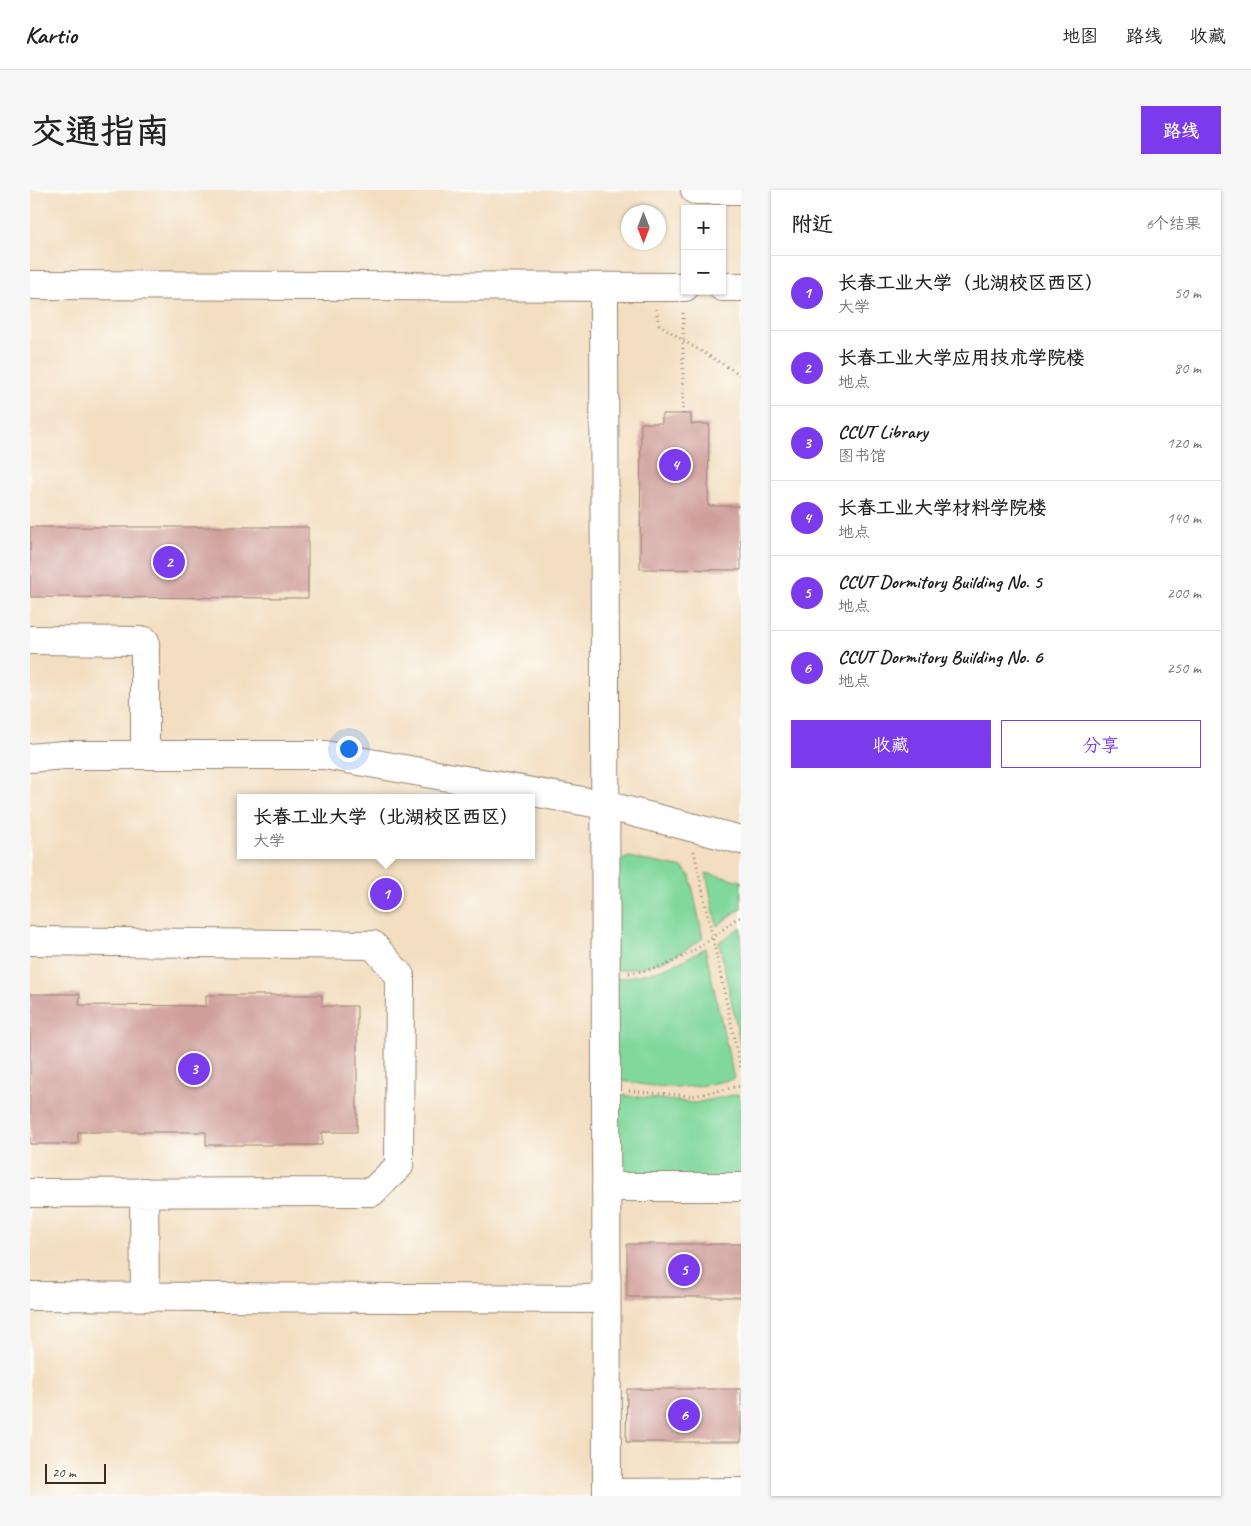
<!DOCTYPE html>
<html lang="zh">
<meta charset="utf-8">
<style>
body{margin:0;font-family:Caveat,"LXGW WenKai TC",sans-serif;background:#f6f6f6;color:#222}
.controls{position:absolute;right:15px;top:15px;display:grid;overflow:hidden;border-radius:0px;box-shadow:0 1px 4px #0004}
.controls button{width:45px;height:45px;display:grid;place-items:center;padding:0;border:0;border-bottom:1px solid #e0e0e0;background:#fff;color:#222;font:25px sans-serif}
.compass{position:absolute;left:591px;top:15px;width:45px;height:45px;border-radius:50%;background:#fff;box-shadow:0 1px 4px #0004;rotate:180deg}
.scale{position:absolute;left:15px;bottom:12px;width:61px;box-sizing:border-box;padding-left:5px;border:2px solid #3b2a1e;border-top:0;font-size:14px;line-height:18px;white-space:nowrap;color:#3b2a1e;-webkit-text-stroke:4px #fdfcf7;paint-order:stroke}
.you{position:absolute;left:318px;top:558px;width:18px;height:18px;margin:-12px;border:4px solid #fff;border-radius:50%;background:#1a73e8;box-shadow:0 0 0 8px #1a73e833}
.badge{display:grid;place-items:center;width:32px;height:32px;border-radius:50%;background:#7c3aed;color:#fff;font-size:16px;font-weight:700}
.pin{position:absolute;translate:-50% -50%;border:2px solid #fff;box-shadow:0 1px 5px #0006}
.popup{position:absolute;left:207px;top:604px;width:298px;height:65px;box-sizing:border-box;display:grid;place-content:center;border-radius:0px;background:#fff;filter:drop-shadow(0 1px 4px #0005);font-size:16px;white-space:nowrap;color:#767676}
.popup b{font-size:19px;color:#222}
.popup::after{content:'';position:absolute;left:50%;top:100%;margin-left:-10px;border:10px solid transparent;border-top-color:#fff}
.list{margin:0;padding:0;list-style:none}
h2{display:flex;justify-content:space-between;align-items:center;height:65px;margin:0;padding:0 20px;font-size:21px}
h2 small{font-size:16px;font-weight:400;color:#767676}
.list li{display:grid;grid-template-columns:32px 1fr auto;gap:15px;align-items:center;box-sizing:border-box;height:75px;padding:0 20px;border-top:1px solid #e0e0e0}
.list b{display:block;font-size:19px;white-space:nowrap}
.list p{margin:0;font-size:16px;white-space:nowrap;color:#767676}
.list em{font-size:16px;font-style:normal;color:#767676}
.actions{display:flex;gap:10px;padding:15px 20px}
.actions a{flex:1;padding:11px 0;border:1px solid #7c3aed;border-radius:0px;text-align:center;font-size:18px;color:#7c3aed}
.actions .main{background:#7c3aed;color:#fff}
.map{position:relative;flex:none;width:711px;height:1306px;overflow:hidden;border-radius:0px}
header{display:flex;align-items:center;gap:30px;box-sizing:border-box;height:70px;padding:0 25px;background:#fff;border-bottom:1px solid #e0e0e0}
header strong{font-size:24px}
nav{display:flex;gap:28px;margin-inline-start:auto;font-size:18px}
.intro{display:flex;align-items:center;justify-content:space-between;box-sizing:border-box;height:120px;padding:0 30px}
h1{margin:0;font-size:35px}
.button{padding:12px 22px;border-radius:0px;background:#7c3aed;color:#fff;font-size:18px;font-weight:700}
main{display:flex;gap:30px;padding:0 30px}
aside{flex:1;background:#fff;border-radius:0px;box-shadow:0 1px 4px #0004}
.map>svg:first-child{display:block}
.green{fill:#81d89c;stroke:#5e815d}
.building{fill:#cf9d9a}
.lines{fill:none;stroke-linecap:round;stroke-linejoin:round}
.minor-casing{stroke:#978470;stroke-width:30}
.path{stroke:#978470;stroke-width:3;stroke-dasharray:1 4;stroke-linecap:butt}
.minor{stroke:#fff;stroke-width:28}
</style>
<header>
<strong>Kartio</strong>
<nav><a>地图</a><a>路线</a><a>收藏</a></nav>
</header>
<div class="intro"><h1>交通指南</h1><a class="button">路线</a></div>
<main>
<div class="map">
<svg width="711" height="1306" viewBox="0 0 711 1306">
<rect width="100%" height="100%" fill="#fdfcf7"/>
<filter id="ink" filterUnits="userSpaceOnUse"><feTurbulence type="fractalNoise" baseFrequency=".02" numOctaves="2"/><feDisplacementMap in="SourceGraphic" scale="10" xChannelSelector="R" yChannelSelector="G"/><feConvolveMatrix kernelMatrix="1 2 1 2 8 2 1 2 1" color-interpolation-filters="sRGB"/></filter>
<filter id="wash" filterUnits="userSpaceOnUse"><feTurbulence type="fractalNoise" baseFrequency=".0096" numOctaves="4" result="noise"/><feDisplacementMap in="SourceGraphic" scale="20" xChannelSelector="R" yChannelSelector="G"/><feGaussianBlur stdDeviation="1.12" result="paint"/><feColorMatrix in="noise" values="0 0 0 0 0 0 0 0 0 0 0 0 0 0 0 0 0 1.4 0 .05"/><feComposite in="paint" operator="in"/></filter>
<g filter="url(#wash)">
<rect width="100%" height="100%" fill="#f3dec1"/>
<!-- green -->
<path class="green" d="M599,667l54,11 7,8 13,62c-32,23 -55,31 -95,33l4,-107z
M676,683l35,8v29l-4,1 -20,15z
M711,737v120l-22,-105z
M675,758l29,131c-12,2 -25,6 -38,7 -28,3 -61,-1 -88,-9v-97c41,-6 61,-10 97,-32z
M579,904l86,9 43,-9 3,14v74l-132,-1z"/>
<g id="blocks">
<!-- building -->
<path class="building" d="M632,224h29v10h18l-1,82h33v64l-101,-1 1,-146h21z
M0,337h278v71l-278,-1z
M0,804h50l-1,11 127,1v-11h116v11h35v126h-35v13h-116v-13h-128v12h-48z
M597,1054h114v53h-114z
M597,1199h114v53h-115z"/>
</g>
</g>
<g filter="url(#ink)">
<use href="#blocks" fill-opacity="0" stroke="#978470" stroke-width="1"/>
<g class="lines">
<defs>
<path id="minor" d="M665,0h46
M0,95l655,2
M574,97l3,1209
M692,97h19
M0,450l115,1v114
M0,568l34,-3h261l280,50 136,35
M0,751l343,4 27,31 -1,190 -27,26 -342,1
M576,997h135
M114,1002l1,105
M0,1106l576,3
M577,1303l134,-1"/>
</defs>
<!-- minor casing -->
<use href="#minor" class="minor-casing"/>
<!-- path -->
<path class="path" d="M626,119l3,15 25,17 57,34
M653,224v-104
M664,661l47,219
M599,783c46,-5 72,-26 107,-54l5,-2
M599,901l63,5 49,-10"/>
<!-- minor -->
<use href="#minor" class="minor"/>
</g>
</g>
</svg>
<div class="controls">
<button>+</button>
<button>−</button>
</div>
<svg class="compass" viewBox="-18 -18 36 36"><path d="M0-13l5 13h-10z" fill="#e53935"/><path d="M0 13l5-13h-10z" fill="#767676"/></svg>
<div class="scale">20 m</div>
<div class="you"></div>
<div class="pin badge" style="left:356px;top:704px">1</div>
<div class="popup"><b>长春工业大学（北湖校区西区）</b>大学</div>
<div class="pin badge" style="left:139px;top:372px">2</div>
<div class="pin badge" style="left:164px;top:879px">3</div>
<div class="pin badge" style="left:645px;top:275px">4</div>
<div class="pin badge" style="left:654px;top:1080px">5</div>
<div class="pin badge" style="left:654px;top:1225px">6</div>
</div>
<aside>
<h2>附近<small>6个结果</small></h2>
<ul class="list">
<li><span class="badge">1</span><div><b>长春工业大学（北湖校区西区）</b><p>大学</p></div><em>50 m</em></li>
<li><span class="badge">2</span><div><b>长春工业大学应用技术学院楼</b><p>地点</p></div><em>80 m</em></li>
<li><span class="badge">3</span><div><b>CCUT Library</b><p>图书馆</p></div><em>120 m</em></li>
<li><span class="badge">4</span><div><b>长春工业大学材料学院楼</b><p>地点</p></div><em>140 m</em></li>
<li><span class="badge">5</span><div><b>CCUT Dormitory Building No. 5</b><p>地点</p></div><em>200 m</em></li>
<li><span class="badge">6</span><div><b>CCUT Dormitory Building No. 6</b><p>地点</p></div><em>250 m</em></li>
</ul>
<div class="actions"><a class="main">收藏</a><a>分享</a></div>
</aside>
</main>
